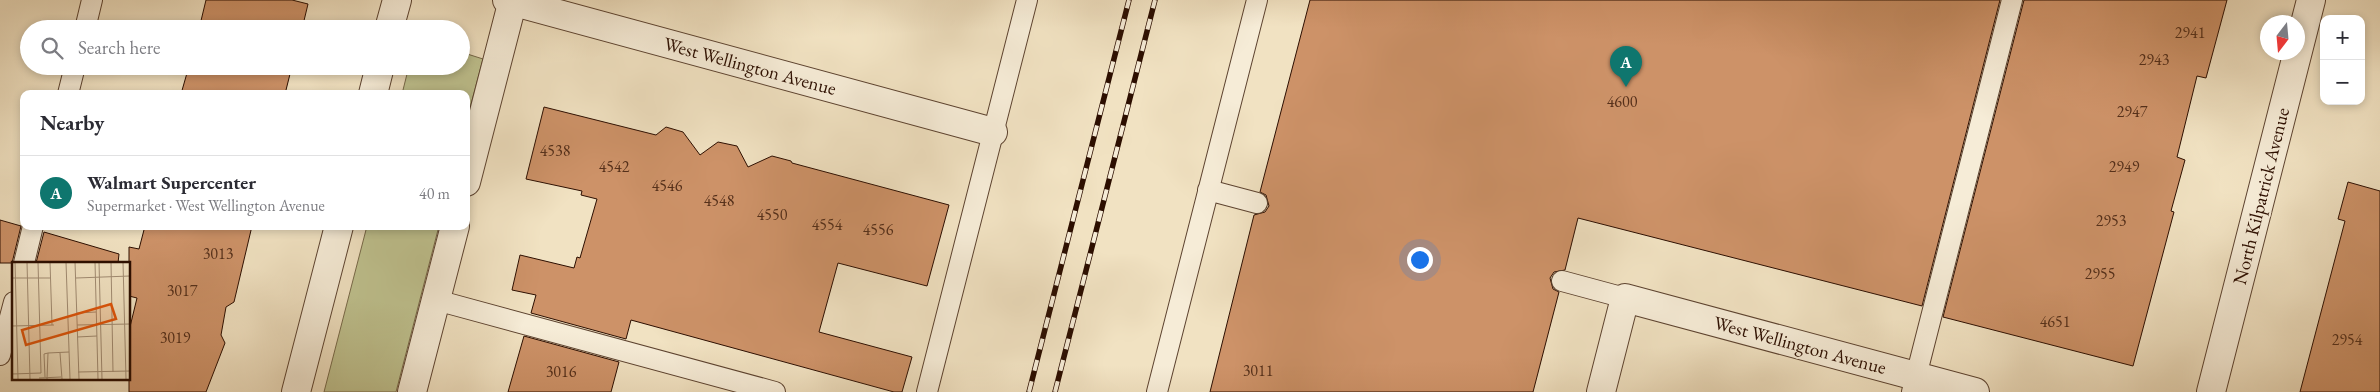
<!DOCTYPE html>
<meta charset="utf-8">
<style>
body{margin:0;font-family:"EB Garamond",serif;background:#f7f7f7;color:#2b2b33}
.controls{position:absolute;right:15px;top:15px;display:grid;overflow:hidden;border-radius:10px;box-shadow:0 2px 8px #0003}
.controls button{width:45px;height:45px;display:grid;place-items:center;padding:0;border:0;border-bottom:1px solid #e1e1e2;background:#fff;color:#2b2b33;font:25px sans-serif}
.compass{position:absolute;left:2260px;top:15px;width:45px;height:45px;border-radius:50%;background:#fff;box-shadow:0 2px 8px #0003;rotate:196deg}
.you{position:absolute;left:1419px;top:259px;width:18px;height:18px;margin:-12px;border:4px solid #fff;border-radius:50%;background:#1a73e8;box-shadow:0 0 0 8px #1a73e833}
.badge{display:grid;place-items:center;width:32px;height:32px;border-radius:50%;background:#0f766e;color:#fff;font-size:16px;font-weight:700}
.pin{position:absolute;translate:-50% -41px;filter:drop-shadow(0 1px 2px #0008)}
.pin::after{content:'';position:absolute;top:26px;width:18px;height:15px;background:inherit;clip-path:polygon(0 0,100% 0,50% 100%)}
.list{margin:0;padding:0;list-style:none}
h2{display:flex;justify-content:space-between;align-items:center;height:65px;margin:0;padding:0 20px;font-size:21px}
h2 small{font-size:16px;font-weight:400;color:#7c7c81}
.list li{display:grid;grid-template-columns:32px 1fr auto;gap:15px;align-items:center;box-sizing:border-box;height:75px;padding:0 20px;border-top:1px solid #e1e1e2}
.list b{display:block;font-size:19px;white-space:nowrap}
.list p{margin:0;font-size:16px;white-space:nowrap;color:#7c7c81}
.list em{font-size:16px;font-style:normal;color:#7c7c81}
.icon{flex:none;width:28px;height:28px;fill:none;stroke:currentColor;stroke-width:2;stroke-linecap:round;stroke-linejoin:round}
.map{position:relative;flex:none;width:2380px;height:392px;overflow:hidden}
.search{position:absolute;background:#fff;box-shadow:0 2px 8px #0003;left:20px;top:20px;width:450px;height:55px;display:flex;align-items:center;gap:12px;box-sizing:border-box;padding:0 18px;border-radius:28px;color:#7c7c81;font-size:19px}
.panel{position:absolute;background:#fff;box-shadow:0 2px 8px #0003;left:20px;top:90px;width:450px;height:140px;border-radius:10px}
.map>svg:first-child{display:block}
.green{fill:#bfc28f;stroke:#766848}
.building{fill:#cd9268;stroke:#2c0e00}
.lines{fill:none;stroke-linecap:round;stroke-linejoin:round}
.lane-casing{stroke:#5d4330;stroke-width:22}
.street-casing{stroke:#5d4330;stroke-width:30}
.lane{stroke:#f6ecd7;stroke-width:20}
.street{stroke:#f6ecd7;stroke-width:28}
.rail-casing{stroke:#2c0e00;stroke-width:5.5}
.rail{stroke:#f6ecd7;stroke-width:4;stroke-dasharray:11;stroke-linecap:butt}
.labels{text-anchor:middle;dominant-baseline:central;stroke-width:4;stroke-linejoin:round;paint-order:stroke}
.number-label{font-size:16px;fill:#542f1a}
.street-label{font-size:19px;fill:#2c0e00;stroke:#f6ecd7}
.inset-road{fill:none;stroke:#a28d74;stroke-width:1}
.view{fill:#df550b;fill-opacity:0.15;stroke:#df550b;stroke-width:2.5}
.inset-edge{fill:none;stroke:#2c0e00;stroke-width:2.5}
</style>
<div class="map">
<svg width="2380" height="392" viewBox="0 0 2380 392">
<rect width="100%" height="100%" fill="#f1e2c2"/>
<filter id="stains"><feTurbulence type="fractalNoise" baseFrequency=".004" numOctaves="4"/><feColorMatrix values="0 0 0 0 .2 0 0 0 0 .09 0 0 0 0 .02 0 0 0 .5 -.17"/></filter>
<radialGradient id="worn" r=".72"><stop offset=".6" stop-color="#630" stop-opacity="0"/><stop offset="1" stop-color="#630" stop-opacity=".3"/></radialGradient>
<!-- green -->
<path class="green" d="M461,52l22,7 -17,64v-29h-64l7,-28h52z
M367,226h72l-43,166h-72z"/>
<!-- building -->
<path class="building" d="M206,0h86l16,4 -6,25h-103z
M1310,0h690l-78,306 -344,-88 -13,52 -11,2 -4,6 3,11 6,3 -26,100h-323l44,-177 11,-3 4,-6 -3,-11 -6,-3z
M2024,0h203l-21,78 -9,-2 -20,81 8,3 -14,51 3,1 -41,154 -190,-49z
M189,66h103l-7,28h-104z
M544,107l112,28 10,-8 17,5 17,23 18,-13 19,4 11,21 24,-11 19,5 1,2 157,42 -22,81 -89,-23 -19,69 93,25 -10,35h-8l-263,-72 -5,19 -95,-26 5,-18 -24,-5 8,-35 54,13 3,-11 3,1 17,-59 -16,-4 1,-4 -56,-12z
M2348,182l32,9v201h-80l45,-171 -7,-2z
M0,220l21,6 -9,37h-12z
M145,226h107l-18,76 -8,5 -5,28 4,8 -19,49h-77v-61l8,-33 -8,-2v-49l10,2z
M44,232l75,22 -1,9h-82z
M524,336l95,26 -8,30h-103z"/>
<g class="lines">
<defs>
<path id="lane" d="M85,29l7,-29
M68,94l7,-28
M1208,190l49,13
M24,263l9,-37
M1562,281l63,17
M436,300l339,92
M0,355l14,-53
M927,392l100,-392
M1157,392l100,-392
M1912,392l100,-392"/>
<path id="street" d="M507,0l486,132
M389,29l8,-29
M373,94l7,-28
M466,182l47,-182
M296,392l43,-166
M412,392l43,-166
M1601,392l24,-94 350,94
M2211,392l100,-392"/>
</defs>
<!-- lane casing -->
<use href="#lane" class="lane-casing"/>
<!-- street casing -->
<use href="#street" class="street-casing"/>
<!-- lane -->
<use href="#lane" class="lane"/>
<!-- street -->
<use href="#street" class="street"/>
<defs>
<path id="rail" d="M1029,392l100,-392
M1055,392l100,-392"/>
</defs>
<!-- rail casing -->
<use href="#rail" class="rail-casing"/>
<!-- rail -->
<use href="#rail" class="rail"/>
</g>
<g class="labels">
<!-- number labels -->
<g class="number-label">
<text x="2190" y="32">2941</text>
<text x="2154" y="59">2943</text>
<text x="1622" y="101">4600</text>
<text x="2132" y="111">2947</text>
<text x="555" y="150">4538</text>
<text x="614" y="166">4542</text>
<text x="2124" y="166">2949</text>
<text x="667" y="185">4546</text>
<text x="719" y="200">4548</text>
<text x="772" y="214">4550</text>
<text x="2111" y="220">2953</text>
<text x="827" y="224">4554</text>
<text x="878" y="229">4556</text>
<text x="218" y="253">3013</text>
<text x="2100" y="273">2955</text>
<text x="182" y="290">3017</text>
<text x="2055" y="321">4651</text>
<text x="175" y="337">3019</text>
<text x="2347" y="339">2954</text>
<text x="1258" y="370">3011</text>
<text x="561" y="371">3016</text>
</g>
<!-- street labels -->
<g class="street-label">
<text transform="translate(750 66) rotate(15)">West Wellington Avenue</text>
<text transform="translate(2261 196) rotate(-76)">North Kilpatrick Avenue</text>
<text transform="translate(1800 345) rotate(15)">West Wellington Avenue</text>
</g>
</g>
<!-- overview -->
<g transform="translate(12 262)">
<rect width="118" height="118" fill="#f1e2c2"/>
<path class="inset-road" d="M3,0l3,117M15,0l3,117M38,0l2,63M54,0l4,117M63,0l4,117M83,0l3,117M87,0l3,117M99,0l2,110M111,0l3,117M0,16h38M64,16l54,-2M65,51l19,-1M65,63l53,-1M0,64l42,-1M65,75l20,-1M48,91l2,26M66,110l52,-1M0,112l29,-1 -3,-111M33,115l-1,-23 4,-1M27,116l22,-1M35,117l1,-26 21,-1"/>
<path class="view" d="M99,42l5,15 -90,26 -4,-15z"/>
<rect width="118" height="118" class="inset-edge"/>
</g>
<rect width="100%" height="100%" filter="url(#stains)"/>
<rect width="100%" height="100%" fill="url(#worn)"/>
</svg>
<div class="controls">
<button>+</button>
<button>−</button>
</div>
<svg class="compass" viewBox="-18 -18 36 36"><path d="M0-13l5 13h-10z" fill="#e53935"/><path d="M0 13l5-13h-10z" fill="#7c7c81"/></svg>
<div class="you"></div>
<div class="pin badge" style="left:1626px;top:87px">A</div>
<div class="search"><svg class="icon" aria-label="search" viewBox="0 0 24 24"><circle cx="10" cy="10" r="6"/><path d="M15 15l6 6"/></svg>Search here</div>
<section class="panel">
<h2>Nearby<small></small></h2>
<ul class="list">
<li><span class="badge">A</span><div><b>Walmart Supercenter</b><p>Supermarket · West Wellington Avenue</p></div><em>40 m</em></li>
</ul>
</section>
</div>
